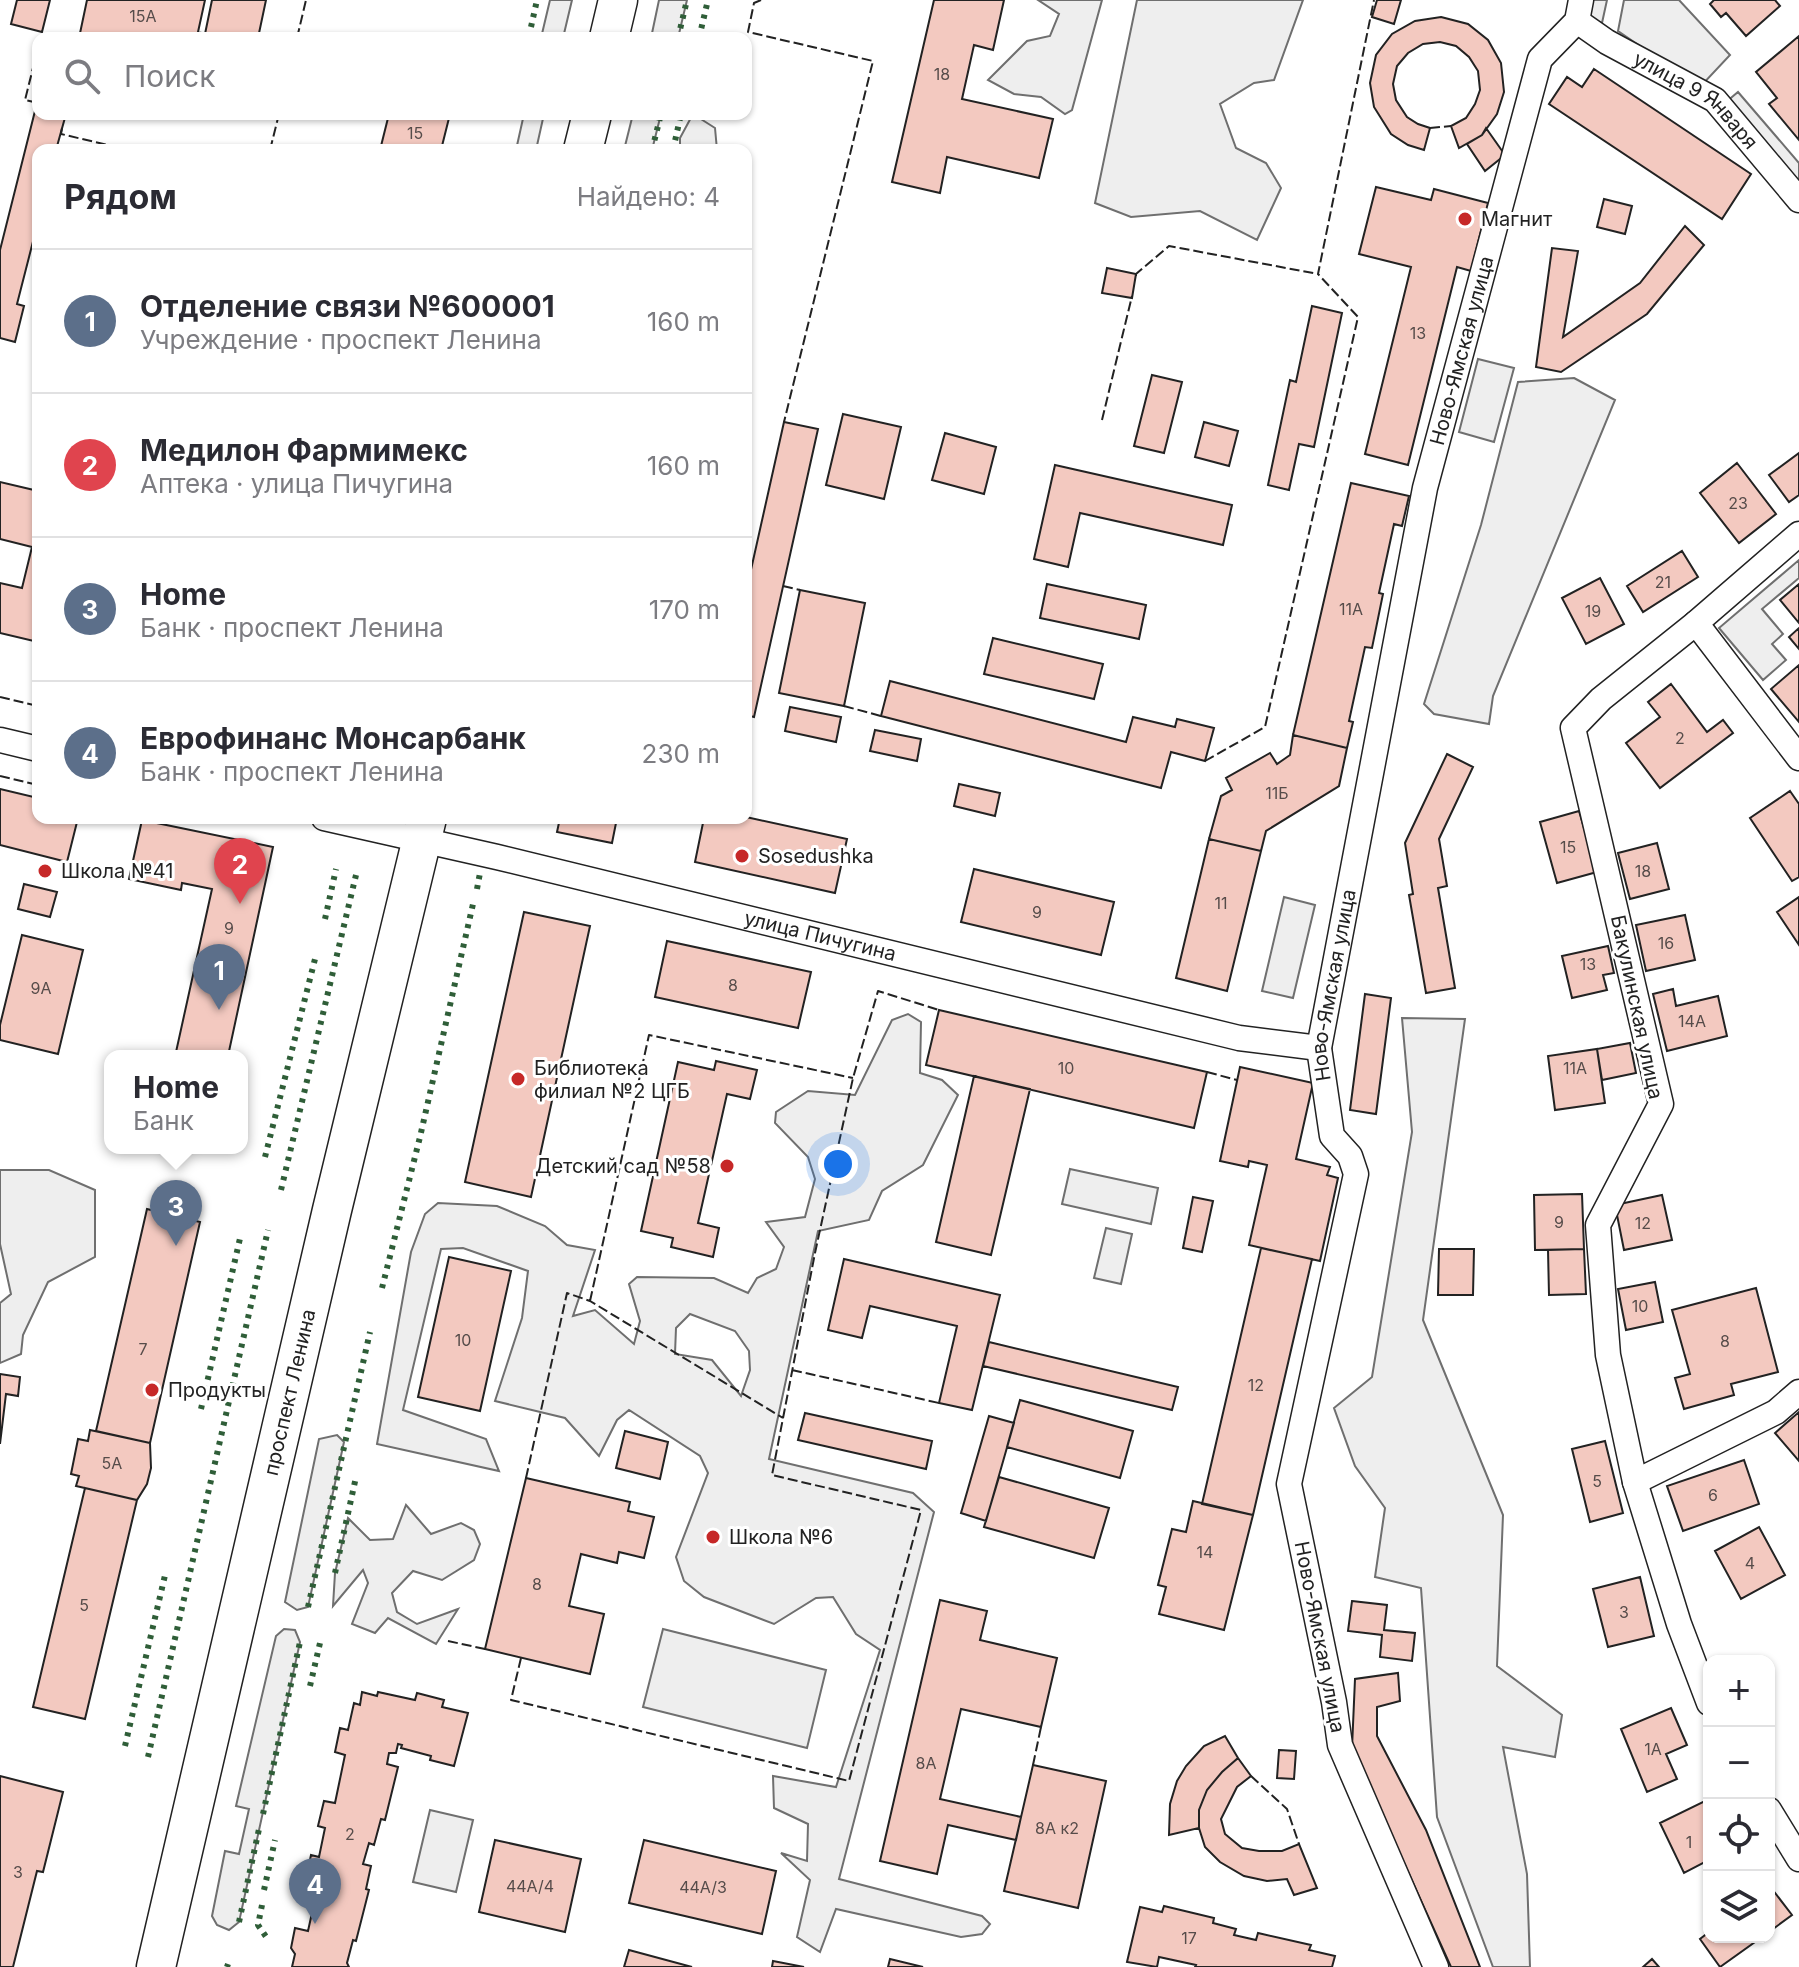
<!DOCTYPE html>
<html lang="ru">
<meta charset="utf-8">
<style>
body{margin:0;font-family:Inter,sans-serif;background:#f7f7f7;color:#2b2b33}
.controls{position:absolute;right:24px;bottom:24px;display:grid;overflow:hidden;border-radius:16px;box-shadow:0 2px 6px #0004}
.controls button{width:72px;height:72px;display:grid;place-items:center;padding:0;border:0;border-bottom:2px solid #e1e1e2;background:#fff;color:#2b2b33;font:40px sans-serif}
.you{position:absolute;left:838px;top:1164px;width:28px;height:28px;margin:-20px;border:6px solid #fff;border-radius:50%;background:#1a73e8;box-shadow:0 0 0 12px #1a73e833}
.badge{display:grid;place-items:center;width:52px;height:52px;border-radius:50%;background:#2563eb;color:#fff;font-size:26px;font-weight:700}
.pin{position:absolute;translate:-50% -66px;filter:drop-shadow(0 2px 4px #0008)}
.pin::after{content:'';position:absolute;top:42px;width:28px;height:24px;background:inherit;clip-path:polygon(0 0,100% 0,50% 100%)}
.popup{position:absolute;left:104px;top:1050px;width:144px;height:104px;box-sizing:border-box;display:grid;place-content:center;border-radius:16px;background:#fff;filter:drop-shadow(0 2px 6px #0005);font-size:26px;white-space:nowrap;color:#7c7c81}
.popup b{font-size:30px;color:#2b2b33}
.popup::after{content:'';position:absolute;left:50%;top:100%;margin-left:-16px;border:16px solid transparent;border-top-color:#fff}
.list{margin:0;padding:0;list-style:none}
h2{display:flex;justify-content:space-between;align-items:center;height:104px;margin:0;padding:0 32px;font-size:34px}
h2 small{font-size:26px;font-weight:400;color:#7c7c81}
.list li{display:grid;grid-template-columns:52px 1fr auto;gap:24px;align-items:center;box-sizing:border-box;height:144px;padding:0 32px;border-top:2px solid #e1e1e2}
.list b{display:block;font-size:30px;white-space:nowrap}
.list p{margin:0;font-size:26px;white-space:nowrap;color:#7c7c81}
.list em{font-size:26px;font-style:normal;color:#7c7c81}
.icon{flex:none;width:44px;height:44px;fill:none;stroke:currentColor;stroke-width:2;stroke-linecap:round;stroke-linejoin:round}
.map{position:relative;flex:none;width:1799px;height:1967px;overflow:hidden}
.search{position:absolute;background:#fff;box-shadow:0 2px 6px #0004;left:32px;top:32px;width:720px;height:88px;display:flex;align-items:center;gap:20px;box-sizing:border-box;padding:0 28px;border-radius:16px;color:#7c7c81;font-size:30px}
.panel{position:absolute;background:#fff;box-shadow:0 2px 6px #0004;left:32px;top:144px;width:720px;height:680px;border-radius:16px}
.map>svg:first-child{display:block}
.green{fill:#eee;stroke:#6f6f6f;stroke-width:2;fill-rule:evenodd}
.building{fill:#f3c9c0;stroke:#222;stroke-width:2}
.lines{fill:none;stroke-linecap:round;stroke-linejoin:round}
.street-casing{stroke:#222;stroke-width:27}
.primary-casing{stroke:#222;stroke-width:41}
.street{stroke:#fff;stroke-width:24}
.primary{stroke:#fff;stroke-width:38}
.hedge{stroke:#2f5e38;stroke-width:6;stroke-dasharray:4 6;stroke-linecap:butt}
.fence{stroke:#222;stroke-width:2;stroke-dasharray:10 4;stroke-linecap:butt}
.poi-dot{fill:#c62828;stroke:#fff;stroke-width:3}
.labels{text-anchor:middle;dominant-baseline:central;stroke-width:6;stroke-linejoin:round;paint-order:stroke}
.number-label{font-size:16px;fill:#564c4a}
.street-label{font-size:20px;fill:#222;stroke:#fff}
.poi-label{font-size:20px;fill:#222;stroke:#fff;text-anchor:start}
</style>
<div class="map">
<svg width="1799" height="1967" viewBox="0 0 1799 1967">
<rect width="100%" height="100%" fill="#fff"/>
<!-- green -->
<path class="green" d="M550,0h22l-9,38h-22z
M659,0h28l-9,38h-27z
M1038,0h64l-30,110 -7,4 -24,-17 -27,-3 -26,-14 39,-39 23,-5 9,-22z
M1137,0h166l-29,80 -20,3 -34,21 16,44 30,15 15,25 -24,52 -57,-29 -69,6 -36,-14z
M1588,0h19l-5,23 -18,-4z
M1624,0h55l51,55 -30,32 -82,-56z
M1738,92l61,71v24l-73,-85z
M524,114h20l-8,36h-20z
M633,114h28l-9,36h-28z
M693,114l22,14 2,22h-37v-12z
M1478,359l36,9 -20,74 -35,-10z
M1574,378l41,22 -122,296 -4,28 -55,-10 -10,-10 57,-179 37,-143z
M1799,560v18l-37,31 21,25 -11,10 14,16 -23,20 -44,-52z
M1284,897l31,8 -22,93 -31,-7z
M908,1014l13,8 -1,51 22,7 16,15 -35,70 -41,26 -13,29 -51,11 -49,228 144,34 21,19 -95,367 143,37 8,8 -8,10 -21,3 -125,-28 -16,43 -23,-15 13,-57 -29,-27 26,8 1,-37 -34,-16 -1,-32 63,11 44,-137 -24,-16 -23,-37 -17,1 -42,26 -70,-27 -20,-16 -8,-24 32,-84 -8,-17 -71,-46 -12,10 -18,36 -34,-38 -70,-17 27,-83 6,-47 -65,-23 -22,1 -38,161 83,29 13,32 -122,-27 34,-192 14,-38 13,-11 59,3 48,20 22,19 28,5 -22,66 22,-6 39,34 6,-23 -11,-37 8,-7 77,1 34,15 9,-15 19,-9 8,-22 -18,-25 39,-5 10,-38 -7,-22 -33,-34 1,-11 32,-21 47,4 37,-75zM690,1314l45,17 14,20 1,19 -9,26 -29,-36 -37,-6 1,-26z
M1402,1018l63,1 -42,301 80,195 -6,151 65,49 -7,42 -52,-10 24,127 3,93h-37l-56,-150 -16,-229 -46,-11 10,-69 -30,-42 -21,-58 38,-31 40,-245z
M1070,1169l88,19 -7,36 -89,-20z
M0,1170h49l46,20v67l-47,25 -25,53 -2,19 -21,9v-60l11,-9 -11,-50z
M1106,1228l26,6 -11,50 -27,-6z
M337,1435l7,7 -36,165 -11,3 -12,-8 34,-163z
M406,1505l25,29 30,-11 13,7 6,14 -6,16 -32,20 -29,-9 -21,22 5,19 20,12 41,-15 -22,35 -48,-26 -13,15 -23,-9 16,-41 -5,-13 -30,36 2,-33 13,-55 22,22 23,-1z
M284,1629l11,1 5,12 -61,280 -10,8 -12,-5 -5,-9 13,-65 14,3 10,-45 -13,-3 40,-170z
M663,1629l163,41 -19,78 -164,-41z
M430,1810l43,10 -17,72 -43,-10z"/>
<!-- building -->
<path class="building" d="M17,0h33l-8,32 -31,-8z
M87,0h118l-7,32 7,2 7,-34h54l-8,38h-179z
M934,0h70l-11,50 -19,-5 -12,54 91,20 -14,59 -92,-21 -7,36 -48,-11z
M1377,0h24l-7,24 -22,-7z
M1714,0h61l5,6 -34,30 -20,-23 -5,4 -11,-13z
M1441,17l27,7 20,16 13,23 3,29 -7,22 -15,21 -23,13 -8,-22 15,-8 9,-14 5,-14 -2,-19 -9,-14 -13,-11 -16,-4 -17,2 -15,9 -11,13 -4,18 3,16 11,17 11,7 12,4 -6,22 -16,-5 -17,-11 -17,-27 -4,-24 6,-28 16,-21 23,-13z
M1799,36v104l-30,-36 8,-6 -21,-26z
M1594,69l157,105 -29,45 -173,-115 18,-27 15,10z
M37,103l1,11h28l-10,36h-18v72l-21,82 7,2 -9,36 -15,-4v-88z
M389,114h61l-9,36h-61z
M1486,128l19,27 -20,16 -18,-27 15,-9z
M1376,187l55,13 3,-11 54,14 -17,68 -14,-4 -49,198 -43,-11 46,-187 -52,-13z
M1604,199l28,7 -7,28 -28,-7z
M1685,226l19,19 -57,69 -86,58 -25,-5 16,-119 26,3 -15,86 77,-54z
M1107,268l29,6 -4,24 -30,-5z
M1312,306l30,7 -28,134 -15,-3 -10,46 -21,-5 22,-105 6,2z
M1152,375l30,7 -18,71 -30,-7z
M843,414l58,13 -17,72 -58,-14z
M784,422l34,7 -64,288 -8,-2v-123z
M1204,422l34,9 -9,35 -34,-9z
M945,433l51,14 -12,47 -52,-14z
M1799,453v42l-10,7 -20,-27z
M1737,463l39,51 -37,29 -39,-50z
M1055,465l177,40 -9,40 -143,-32 -12,54 -34,-8z
M37,478h1v164l-38,-9v-50l22,5 10,-41 -32,-8v-57l34,8z
M1351,483l58,13 -7,30 -8,-2 -15,69 4,1 -11,54 -7,-1 -16,74 4,1 -6,26 -54,-13z
M1682,551l16,26 -55,35 -16,-26z
M1600,578l24,46 -38,20 -24,-46z
M1047,584l99,21 -7,34 -99,-21z
M1799,584v39l-19,-23z
M800,590l65,13 -21,103 -65,-13z
M1799,628v21l-10,-12z
M993,638l110,26 -9,35 -110,-25z
M1799,665v57l-28,-33z
M890,681l236,61 7,-25 42,10 2,-8 37,9 -9,33 -34,-9 -10,36 -280,-72z
M1671,684l36,48 16,-12 10,13 -73,55 -34,-45 34,-26 -12,-15z
M790,707l51,10 -5,25 -51,-11z
M875,730l46,9 -4,22 -47,-10z
M1293,735l54,13 -8,38 -73,45 -5,20 -52,-12 12,-43 11,-6 -6,-12 44,-25 7,11 13,-9z
M1447,754l26,13 -34,72 8,47 -9,2 17,100 -29,5 -17,-98 4,-1 -8,-51z
M959,784l41,9 -5,23 -41,-10z
M0,789l38,9v20h40l-11,44 -67,-17z
M1790,791l9,13v73l-7,4 -42,-63z
M1579,811l18,61 -40,11 -17,-61z
M746,817l101,22 -12,54 -140,-31 9,-44z
M560,818h57l-5,25 -55,-11z
M142,820l131,27 -45,209h-45v-2l-7,-2 36,-163 -30,-6 -1,7 -52,-11z
M1209,839l52,12 -34,140 -51,-13z
M1657,843l12,46 -39,10 -12,-46z
M974,869l140,33 -13,53 -140,-33z
M24,884l33,8 -7,25 -32,-8z
M1799,897v48l-22,-33z
M524,912l66,14 -59,271 -66,-15z
M1685,915l10,45 -49,11 -10,-46z
M22,935l61,15 -25,104 -58,-14v-15z
M667,941l144,31 -13,56 -143,-31z
M1608,946l6,27 -11,2 4,15 -35,8 -10,-42z
M1673,989l3,17 42,-10 9,40 -60,15 -14,-57z
M1365,994l26,4 -15,116 -26,-4z
M939,1010l268,62 -13,56 -268,-63z
M1630,1043l6,30 -34,7 -5,-31z
M1597,1049l8,54 -50,7 -7,-54z
M716,1061l41,9 -7,29 -23,-5 -29,129 21,5 -6,29 -42,-10 2,-9 -32,-7 37,-169 36,8z
M1240,1067l73,16 -17,76 34,8 -3,8 11,3 -18,83 -71,-16 18,-80 -18,-4 -1,6 -28,-6z
M974,1076l56,13 -39,166 -55,-13z
M1582,1194l2,55 -49,1 -1,-55z
M1662,1195l10,45 -48,10 -9,-45z
M1193,1197l20,4 -11,51 -19,-4z
M147,1209l53,13 -50,221 -54,-12z
M1261,1248l51,11 -59,256 -51,-11z
M1439,1249h35l-1,46h-35z
M1584,1249l2,45 -37,1 -1,-45z
M449,1257l62,14 -31,140 -62,-14z
M844,1259l156,36 -28,115 -33,-7 18,-77 -87,-20 -8,32 -34,-8z
M1655,1282l8,40 -37,8 -8,-41z
M1756,1288l22,84 -47,12 3,11 -50,14 -9,-31 15,-4 -18,-64z
M989,1342l189,45 -6,23 -189,-44z
M0,1374l20,3 -2,19 -12,-2 -6,50z
M1020,1400l113,31 -13,47 -113,-31z
M1799,1412v49l-24,-28z
M805,1413l127,28 -6,28 -128,-29z
M989,1416l25,7 -28,98 -25,-8z
M90,1430l60,13 1,25 -4,16 -10,16 -61,-14 3,-10 -8,-2 7,-35 10,2z
M625,1431l43,11 -8,37 -44,-11z
M1605,1441l18,72 -33,9 -18,-73z
M1744,1460l15,44 -76,27 -16,-45z
M999,1477l110,31 -15,50 -110,-31z
M526,1478l104,24 -2,9 26,6 -10,41 -25,-6 -2,11 -36,-9 -12,52 35,8 -14,60 -105,-25z
M85,1488l52,12 -52,219 -52,-12z
M1193,1501l60,14 -29,115 -65,-16 7,-27 -8,-2 14,-56 14,3z
M1759,1527l26,48 -44,24 -26,-48z
M1640,1577l14,59 -46,11 -15,-58z
M940,1600l47,11 -7,29 77,18 -16,69 -80,-18 -21,90 81,18 -5,23 -68,-15 -11,49 -57,-13z
M1352,1601l35,4 -3,25 31,3 -3,28 -32,-4 2,-22 -34,-4z
M1398,1673l2,28 -23,6v29l49,94 54,137h-29l-99,-219 3,-69z
M362,1692l15,4 1,-4 37,8 2,-7 27,7 -2,7 26,6 -14,53 -24,-6 1,-4 -30,-8 1,-3 -4,-1 -2,9h-7l-2,11 11,3 -13,53 -4,-1 -7,26 -5,-2 -6,21 8,2 -5,23 3,1 -13,51 -3,-1 -6,23 2,4h-57l3,-13 -4,-6 4,-20 13,3 11,-50 -13,-2 5,-24 8,2 6,-29 -7,-2 6,-25 11,2 10,-48 -10,-3 5,-24 8,2 6,-27 6,2z
M1671,1708l16,37 -21,9 11,25 -30,13 -26,-63z
M1225,1736l13,22 -16,14 -15,18 -8,20v18l-30,7 1,-31 7,-23 9,-15 18,-20z
M1279,1750l17,1 -2,28 -17,-1z
M1238,1758l13,18 -14,11 -16,32 4,15 17,14 17,3h23l17,-7 18,44 -23,7 -7,-16 -20,2 -23,-5 -24,-14 -15,-15 -6,-19v-18l8,-20 15,-18z
M1033,1765l73,16 -28,127 -74,-17z
M0,1776l63,16 -20,80 -6,-1 -24,96h-13z
M1709,1799v61l-25,13 -24,-50z
M495,1840l86,19 -16,73 -86,-20z
M644,1840l132,31 -14,63 -133,-31z
M1769,1885l23,30 -23,17z
M1164,1906l50,12 -1,5 23,6 -2,6 22,5 2,-7 53,12 -2,5 26,6 -3,11h-137l1,-2 -37,-8 -2,10 -30,-5 13,-55 22,5z
M1709,1932v5h53l-42,30 -20,-28z
M629,1950l63,17h-68z
M890,1959l33,8h-35z
M1652,1959l7,8h-16z
M773,1961l31,6h-32z"/>
<g class="lines">
<defs>
<g id="street">
<path id="s1" d="M1577,21l30,21 108,58 84,100"/>
<path d="M1696,623l103,135"/>
<path d="M0,740l38,9"/>
<path id="s2" d="M324,818l173,39 742,181 80,10"/>
<path d="M1635,1482l141,-70 23,-20"/>
<path d="M1709,1703l-30,-79 -44,-142 -27,-127 -10,-130 63,-121 -88,-376 28,-29 95,-76 103,-89"/>
<path d="M1769,1810l30,49"/>
<path id="s3" d="M1436,1967l-96,-222 -6,-43 -45,-218 67,-310 -6,-18 -18,-20 -13,-88 106,-560 115,-429 37,-38 4,-21"/>
</g>
<g id="primary">
<path d="M609,38l9,-38"/>
<path d="M583,150l9,-36"/>
<path id="s4" d="M156,1967l176,-757 95,-392"/>
</g>
</defs>
<!-- street casing -->
<use href="#street" class="street-casing"/>
<!-- primary casing -->
<use href="#primary" class="primary-casing"/>
<!-- street -->
<use href="#street" class="street"/>
<!-- primary -->
<use href="#primary" class="primary"/>
<!-- hedge -->
<path class="hedge" d="M531,27l6,-27
M678,38l9,-38
M699,38l9,-38
M652,150l9,-36
M673,150l8,-36
M477,889l3,-16
M325,919l11,-50
M265,1157l51,-202
M281,1190l75,-315
M382,1288l38,-151 53,-233
M201,1409l40,-175
M335,1573l21,-96
M308,1607l62,-275
M310,1686l10,-43
M125,1746l41,-175
M148,1757l120,-527
M263,1814l37,-172
M264,1890l11,-50
M262,1905l-4,20 11,16
M239,1922l20,-93
M227,1967l1,-3"/>
<!-- fence -->
<path class="fence" d="M761,0l-7,3 -6,29 125,29 -89,361
M297,38l9,-38
M38,48l-13,52 13,3
M62,128l-1,6 68,16
M1430,128l21,-2
M270,150l9,-36
M1136,276v-2l33,-28 149,28
M1102,420l30,-124
M783,586l17,4
M0,697l38,9
M844,706l37,10
M1205,761l60,-34 93,-410 -40,-43 56,-274
M0,776l38,9
M1207,1072l30,8
M590,1301l59,-266 204,43
M792,1370l147,33
M526,1478l41,-185 23,8 193,117
M448,1641l37,8
M521,1658l-10,42 338,81 72,-271 -149,-35 43,-222 38,-175 25,-87 61,19
M1033,1765l8,-38
M1251,1776l36,33 12,35"/>
</g>
<!-- markers -->
<g class="poi-dot">
<circle cx="1465" cy="219" r="8"/>
<circle cx="742" cy="856" r="8"/>
<circle cx="45" cy="871" r="8"/>
<circle cx="518" cy="1079" r="8"/>
<circle cx="727" cy="1166" r="8"/>
<circle cx="152" cy="1390" r="8"/>
<circle cx="713" cy="1537" r="8"/>
</g>
<g class="labels">
<!-- number labels -->
<g class="number-label">
<text x="143" y="16">15А</text>
<text x="942" y="74">18</text>
<text x="415" y="133">15</text>
<text x="1418" y="333">13</text>
<text x="1738" y="503">23</text>
<text x="1663" y="582">21</text>
<text x="1351" y="609">11А</text>
<text x="1593" y="611">19</text>
<text x="1680" y="738">2</text>
<text x="1277" y="793">11Б</text>
<text x="1568" y="847">15</text>
<text x="1643" y="871">18</text>
<text x="1221" y="903">11</text>
<text x="1037" y="912">9</text>
<text x="229" y="928">9</text>
<text x="1666" y="943">16</text>
<text x="1588" y="964">13</text>
<text x="733" y="985">8</text>
<text x="41" y="988">9А</text>
<text x="1692" y="1021">14А</text>
<text x="1066" y="1068">10</text>
<text x="1575" y="1068">11А</text>
<text x="1559" y="1222">9</text>
<text x="1643" y="1223">12</text>
<text x="1640" y="1306">10</text>
<text x="463" y="1340">10</text>
<text x="1725" y="1341">8</text>
<text x="143" y="1349">7</text>
<text x="1256" y="1385">12</text>
<text x="112" y="1463">5А</text>
<text x="1597" y="1481">5</text>
<text x="1713" y="1495">6</text>
<text x="1205" y="1552">14</text>
<text x="1750" y="1563">4</text>
<text x="537" y="1584">8</text>
<text x="84" y="1605">5</text>
<text x="1624" y="1612">3</text>
<text x="1653" y="1749">1А</text>
<text x="926" y="1763">8А</text>
<text x="1057" y="1828">8А к2</text>
<text x="350" y="1834">2</text>
<text x="1689" y="1842">1</text>
<text x="18" y="1872">3</text>
<text x="530" y="1886">44А/4</text>
<text x="703" y="1887">44А/3</text>
<text x="1189" y="1938">17</text>
</g>
<!-- street labels -->
<g class="street-label">
<text stroke="none"><textPath href="#s1" startOffset="144">улица 9 Января</textPath></text>
<text stroke="none"><textPath href="#s3" startOffset="1672">Ново-Ямская улица</textPath></text>
<text stroke="none"><textPath href="#s2" startOffset="510">улица Пичугина</textPath></text>
<text stroke="none"><textPath href="#s3" startOffset="1024">Ново-Ямская улица</textPath></text>
<text transform="translate(1637 1007) rotate(78)">Бакулинская улица</text>
<text stroke="none"><textPath href="#s4" startOffset="590">проспект Ленина</textPath></text>
<text transform="translate(1320 1637) rotate(79)">Ново-Ямская улица</text>
</g>
<!-- poi labels -->
<g class="poi-label">
<text x="1481" y="219">Магнит</text>
<text x="758" y="856">Sosedushka</text>
<text x="61" y="871">Школа №41</text>
<text x="534" y="1068">Библиотека<tspan x="534" dy="23">филиал №2 ЦГБ</tspan></text>
<text x="711" y="1166" text-anchor="end">Детский сад №58</text>
<text x="168" y="1390">Продукты</text>
<text x="729" y="1537">Школа №6</text>
</g>
</g>
</svg>
<div class="controls">
<button>+</button>
<button>−</button>
<button><svg class="icon" aria-label="locate" viewBox="0 0 24 24"><circle cx="12" cy="12" r="6"/><path d="M12 2v4M12 18v4M2 12h4M18 12h4"/></svg></button>
<button><svg class="icon" aria-label="layers" viewBox="0 0 24 24"><path d="M12 4l9 5-9 5-9-5zM3 14l9 5 9-5"/></svg></button>
</div>
<div class="you"></div>
<div class="pin badge" style="left:219px;top:1010px;background:#5c6f8a">1</div>
<div class="pin badge" style="left:240px;top:904px;background:#e0444e">2</div>
<div class="pin badge" style="left:176px;top:1246px;background:#5c6f8a">3</div>
<div class="popup"><b>Home</b>Банк</div>
<div class="pin badge" style="left:315px;top:1924px;background:#5c6f8a">4</div>
<div class="search"><svg class="icon" aria-label="search" viewBox="0 0 24 24"><circle cx="10" cy="10" r="6"/><path d="M15 15l6 6"/></svg>Поиск</div>
<section class="panel">
<h2>Рядом<small>Найдено: 4</small></h2>
<ul class="list">
<li><span class="badge" style="background:#5c6f8a">1</span><div><b>Отделение связи №600001</b><p>Учреждение · проспект Ленина</p></div><em>160 m</em></li>
<li><span class="badge" style="background:#e0444e">2</span><div><b>Медилон Фармимекс</b><p>Аптека · улица Пичугина</p></div><em>160 m</em></li>
<li><span class="badge" style="background:#5c6f8a">3</span><div><b>Home</b><p>Банк · проспект Ленина</p></div><em>170 m</em></li>
<li><span class="badge" style="background:#5c6f8a">4</span><div><b>Еврофинанс Монсарбанк</b><p>Банк · проспект Ленина</p></div><em>230 m</em></li>
</ul>
</section>
</div>
